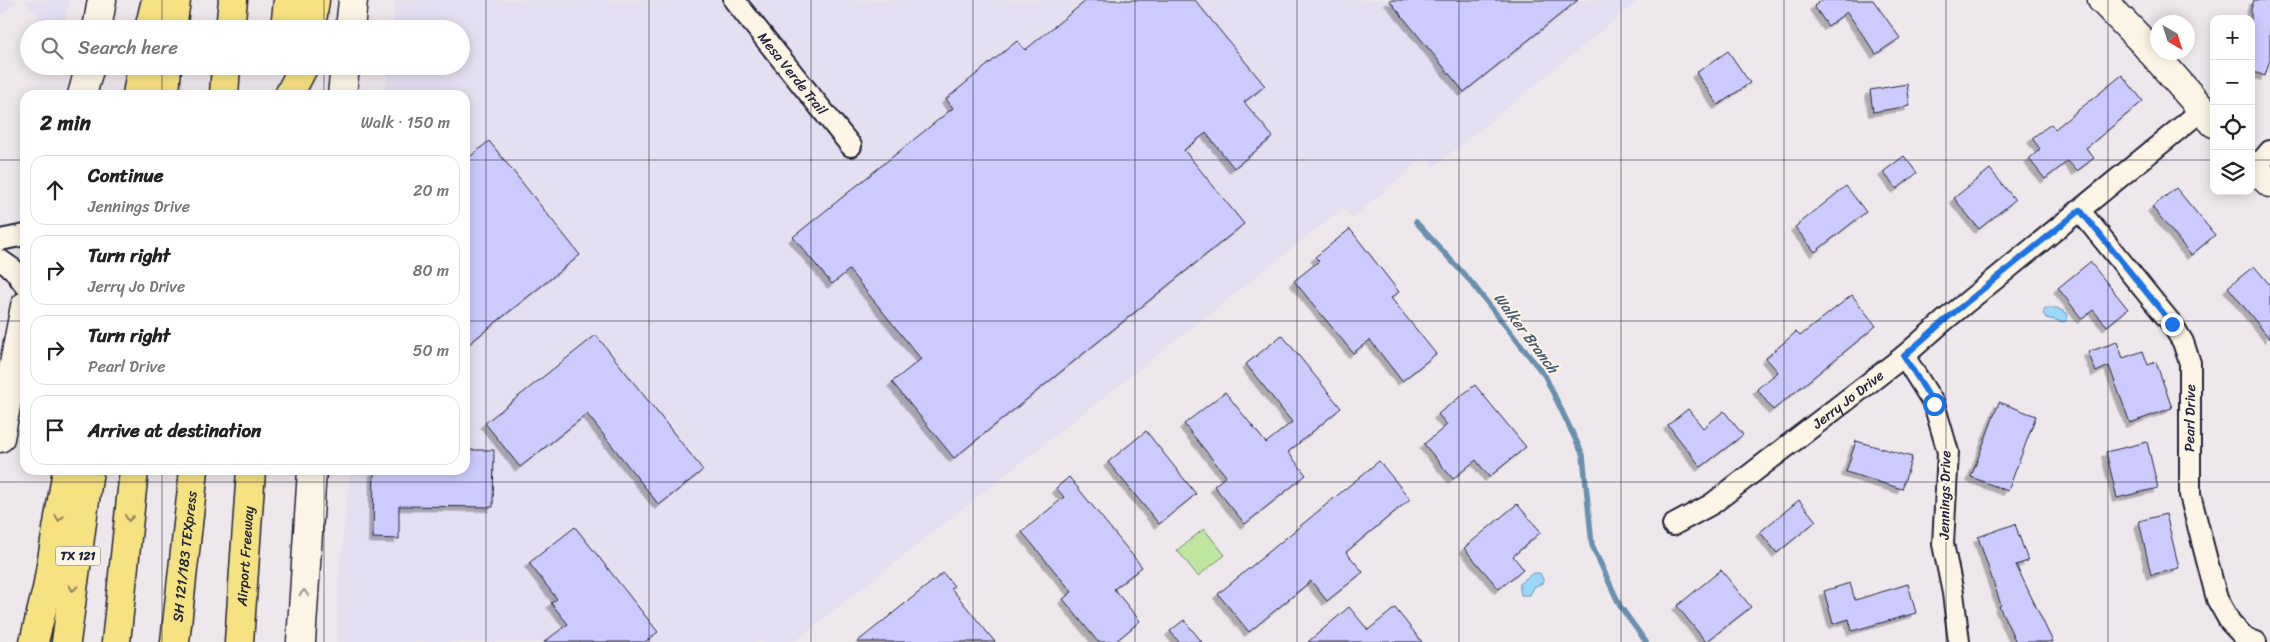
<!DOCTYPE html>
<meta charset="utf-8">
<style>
body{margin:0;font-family:Sriracha,sans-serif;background:#f6f6f6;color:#222}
.controls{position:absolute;right:15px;top:15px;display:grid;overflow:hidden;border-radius:10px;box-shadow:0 2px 12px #0003}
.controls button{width:45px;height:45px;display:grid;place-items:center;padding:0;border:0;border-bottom:1px solid #e0e0e0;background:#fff;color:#222;font:25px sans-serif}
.compass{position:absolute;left:2150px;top:15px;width:45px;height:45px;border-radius:50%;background:#fff;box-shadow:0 2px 12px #0003;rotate:141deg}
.stop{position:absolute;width:15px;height:15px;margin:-11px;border:4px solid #1a73e8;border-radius:50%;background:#fff}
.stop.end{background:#1a73e8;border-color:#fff;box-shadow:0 1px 5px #0008}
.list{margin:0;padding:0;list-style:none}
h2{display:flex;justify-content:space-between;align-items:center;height:65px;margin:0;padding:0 20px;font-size:21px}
h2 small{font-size:16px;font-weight:400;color:#767676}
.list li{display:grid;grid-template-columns:32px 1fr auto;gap:15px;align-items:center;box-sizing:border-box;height:70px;margin:0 10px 10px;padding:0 10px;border:1px solid #e0e0e0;border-radius:15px}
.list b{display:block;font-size:19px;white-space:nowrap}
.list p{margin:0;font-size:16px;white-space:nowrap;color:#767676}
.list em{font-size:16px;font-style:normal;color:#767676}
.icon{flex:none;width:28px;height:28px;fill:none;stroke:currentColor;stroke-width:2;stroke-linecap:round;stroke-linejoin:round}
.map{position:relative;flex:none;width:2270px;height:642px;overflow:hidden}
.search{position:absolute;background:#fff;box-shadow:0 2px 12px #0003;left:20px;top:20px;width:450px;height:55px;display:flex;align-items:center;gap:12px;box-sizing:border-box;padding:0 18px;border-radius:28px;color:#767676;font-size:19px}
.panel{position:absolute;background:#fff;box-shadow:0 2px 12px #0003;left:20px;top:90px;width:450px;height:385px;border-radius:15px}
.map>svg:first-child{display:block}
.built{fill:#e4dff1}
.green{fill:#bee6a1;stroke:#70846e}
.water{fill:#9bd9fc;stroke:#6b90af}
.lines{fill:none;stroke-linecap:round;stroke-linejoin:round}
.stream{stroke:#6b90af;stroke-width:5.5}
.building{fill:#cdcbfe;stroke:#22223b;filter:url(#shadow)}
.minor-casing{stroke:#22223b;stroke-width:24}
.secondary-casing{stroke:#22223b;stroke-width:31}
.motorway-casing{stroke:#22223b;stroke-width:31}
.minor{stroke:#fcf5e5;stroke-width:20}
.secondary{stroke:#fcf5e5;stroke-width:28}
.motorway{stroke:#f6e281;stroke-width:28}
.oneway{stroke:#8c825e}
.oneway2{stroke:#9a9698}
.route{stroke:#1a73e8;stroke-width:6}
.grid{fill:none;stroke:#22223b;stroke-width:1;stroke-opacity:0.55}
.labels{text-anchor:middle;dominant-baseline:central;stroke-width:4;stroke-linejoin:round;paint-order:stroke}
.shield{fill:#fcf5e5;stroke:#63616e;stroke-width:1}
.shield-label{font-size:12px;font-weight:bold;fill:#22223b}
.street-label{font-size:14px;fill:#22223b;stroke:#fcf5e5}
.water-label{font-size:15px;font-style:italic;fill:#465975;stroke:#fcf5e5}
</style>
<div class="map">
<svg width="2270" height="642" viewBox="0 0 2270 642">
<defs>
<filter id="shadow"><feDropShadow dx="-4.5" dy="4.5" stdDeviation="0" flood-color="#0004"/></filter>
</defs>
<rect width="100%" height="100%" fill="#eee8ec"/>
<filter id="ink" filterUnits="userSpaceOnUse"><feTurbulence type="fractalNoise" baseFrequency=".02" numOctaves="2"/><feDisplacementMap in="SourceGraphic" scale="10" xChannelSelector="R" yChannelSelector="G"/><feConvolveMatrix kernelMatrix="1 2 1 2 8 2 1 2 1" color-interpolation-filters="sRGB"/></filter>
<g filter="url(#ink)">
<!-- built -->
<path class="built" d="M0,0h19l-19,16z
M24,0h46l-7,29h-13z
M396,0h1243l-205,167 -9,-10 -73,61 -9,-10 -549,434h-457l1,-57 12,-115h115v-375h-80l3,-29h73v-37h-70z"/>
<!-- green -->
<path class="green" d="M1204,529l21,26 -27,21 -21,-26z"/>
<!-- water -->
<path class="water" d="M2045,308h12l11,6 -1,6 -3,2 -18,-4 -3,-5z
M1533,573h7l4,9 -10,5 -4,8h-9l-2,-11z"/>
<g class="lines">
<!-- stream -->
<path class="stream" d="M1416,222l55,60 74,94 38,79 9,90 28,61 26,36"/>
</g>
<!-- building -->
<path class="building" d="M1087,0h108l70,86 -21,16 29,35 -39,31 -28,-35 -22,17 60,74 -290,234 -62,-76 29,-23 -72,-89 -17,14 -39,-47 160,-129 -7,-9 71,-58 8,9z
M1389,0h189l-114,92z
M1822,0h51l27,38 -24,16 -29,-42 -19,14 -14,-20z
M2254,0h16v60l-5,16 -14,-5v-62z
M1728,51l22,32 -32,22 -22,-32z
M2122,75l21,26 -57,47 8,10 -17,13 -9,-10 -23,18 -16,-20 11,-10 -8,-11 19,-14 4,5z
M1907,84l3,22 -37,6 -3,-22z
M489,141l91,114 -115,92v-186z
M1904,156l13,17 -20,16 -14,-17z
M1990,169l25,31 -36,29 -25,-31z
M1846,186l20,26 -51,40 -20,-25z
M2176,188l39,47 -24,20 -39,-48z
M1350,229l49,63 -8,6 45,56 -34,27 -32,-41 -17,13 -59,-72 25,-20 -4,-4z
M2090,262l38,47 -21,17 -14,-16 -11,9 -24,-31z
M2254,266l16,19v54l-42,-52z
M1852,295l24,31 -103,84 -16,-21 21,-17 -12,-14 30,-26 4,4z
M596,335l107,135 -44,35 -72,-91 -67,53 -35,-44z
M1282,335l59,73 -53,44 18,23 -61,49 -31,-38 12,-10 -42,-52 41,-32 41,51 26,-21 -46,-58z
M2117,342l6,16 20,-7 5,14 8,-3 16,46 -42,15 -21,-57 -13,6 -8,-20z
M1475,385l51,62 -37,30 -13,-17 -23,19 -29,-35 23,-19 -9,-11z
M1999,402l37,14 -28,75 -37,-14z
M1688,409l15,19 21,-17 19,24 -42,32 -33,-42z
M1146,431l50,63 -37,30 -51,-62z
M1856,441l56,16 -10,32 -56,-17z
M2147,442l11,46 -41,10 -11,-46z
M465,450h29l-1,57 -94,-1v33l-26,-1 1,-68h91z
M1379,461l31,38 -64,53 17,20 -36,29 -16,-20 -62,51 -31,-38z
M1069,477l73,90 -28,22 26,32 -25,21h-17l-35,-43 9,-7 -50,-60 42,-35 -8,-9z
M1799,500l17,21 -39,32 -17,-21z
M1517,504l24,28 -28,24 10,13 -24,20 -35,-41z
M2166,514l13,54 -28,7 -12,-54z
M2015,524l13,37 -12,4 37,77h-37l-17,-36 2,-1 -23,-68z
M575,527l83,105 -13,10h-101l24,-18 -17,-21 6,-4 -28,-36z
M1721,570l30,37 -45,35 -29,-36z
M943,573l11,13 -3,2 44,54h-138z
M1850,583l5,17 53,-16 8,29 -64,18 -3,-12 -16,5 -9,-33z
M1349,607l19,23 27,-22 27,34h-114z
M1184,620l18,22h-23l-9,-11z"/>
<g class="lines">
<defs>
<g id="minor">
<path id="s1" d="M734,0l117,146"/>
<path d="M2255,169l15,-18"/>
<path d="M2080,211l92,113 11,18 7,21v132l27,104 13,23 15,16 11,4"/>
<path d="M0,240l25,-5"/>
<path d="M0,260l13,9 12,16"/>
<path d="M1904,356l30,48 14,48 -5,92 10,49 6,49"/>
<path id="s2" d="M1673,525l39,-21 192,-148 41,-36 257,-210"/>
</g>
<path id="secondary" d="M2102,0l42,43 70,80
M97,29l5,-29
M350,29l3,-29
M82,95l8,-29
M342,95l3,-29
M2251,165l19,18
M0,438l25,-132
M301,642l11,-172"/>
<g id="motorway">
<path d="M149,29l7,-29"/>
<path d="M172,29l4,-29"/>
<path d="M230,29l3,-29"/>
<path d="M285,29l3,-29"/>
<path d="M311,29l4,-29"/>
<path d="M137,95l5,-29"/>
<path d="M165,95l2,-29"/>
<path d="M224,95l2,-29"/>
<path d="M289,95l15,-29"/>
<path d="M34,642l13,-53 20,-119"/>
<path d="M66,642l23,-172"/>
<path d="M116,642l18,-172"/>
<path id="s3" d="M175,642l19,-172"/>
<path id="s4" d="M239,642l12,-172"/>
</g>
</defs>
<!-- minor casing -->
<use href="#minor" class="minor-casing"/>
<!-- secondary casing -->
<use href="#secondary" class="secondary-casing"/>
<!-- motorway casing -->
<use href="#motorway" class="motorway-casing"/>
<!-- minor -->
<use href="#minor" class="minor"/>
<!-- secondary -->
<use href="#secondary" class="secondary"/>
<!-- motorway -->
<use href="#motorway" class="motorway"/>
</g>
<!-- one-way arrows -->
<defs><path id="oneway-chevron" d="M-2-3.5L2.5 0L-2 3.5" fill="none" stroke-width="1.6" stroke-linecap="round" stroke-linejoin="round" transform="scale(1.25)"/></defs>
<g class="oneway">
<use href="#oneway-chevron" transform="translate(59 518) rotate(99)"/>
<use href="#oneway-chevron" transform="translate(129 518) rotate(96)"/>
<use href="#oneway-chevron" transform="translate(73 588) rotate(98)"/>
</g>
<use class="oneway2" href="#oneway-chevron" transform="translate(304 593) rotate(-86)"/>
</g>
<g class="lines" filter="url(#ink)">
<!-- route -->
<path class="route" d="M1934,404l-30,-48 41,-36 135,-110 92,114"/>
</g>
<!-- grid -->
<path class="grid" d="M162,0v29M324,0v29M486,0v642M649,0v642M811,0v642M973,0v642M1135,0v642M1297,0v642M1459,0v642M1621,0v642M1784,0v642M1946,0v642M2108,0v642M162,66v29M324,66v29M0,160h25M465,160h1749M2251,160h19M0,321h25M465,321h1805M162,470v172M324,470v172M0,482h2270"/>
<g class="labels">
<!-- shield labels -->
<rect class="shield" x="55.5" y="546.5" width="45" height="19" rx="4"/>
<g class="shield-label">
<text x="78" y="556">TX 121</text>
</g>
<!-- street labels -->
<g class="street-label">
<text stroke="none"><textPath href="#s1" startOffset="94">Mesa Verde Trail</textPath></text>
<text stroke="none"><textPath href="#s2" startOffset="216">Jerry Jo Drive</textPath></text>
<text transform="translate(2190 418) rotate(-89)">Pearl Drive</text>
<text transform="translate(1945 495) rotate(-89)">Jennings Drive</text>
<text stroke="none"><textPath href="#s3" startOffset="86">SH 121/183 TEXpress</textPath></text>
<text stroke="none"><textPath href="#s4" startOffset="86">Airport Freeway</textPath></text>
</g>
<!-- water labels -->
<g class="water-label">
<text transform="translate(1526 333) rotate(53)">Walker Branch</text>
</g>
</g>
</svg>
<div class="controls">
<button>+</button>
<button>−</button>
<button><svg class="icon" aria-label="locate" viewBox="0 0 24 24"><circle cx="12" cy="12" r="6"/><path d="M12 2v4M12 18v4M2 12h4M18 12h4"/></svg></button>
<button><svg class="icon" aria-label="layers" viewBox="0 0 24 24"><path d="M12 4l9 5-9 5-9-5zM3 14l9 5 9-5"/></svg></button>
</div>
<svg class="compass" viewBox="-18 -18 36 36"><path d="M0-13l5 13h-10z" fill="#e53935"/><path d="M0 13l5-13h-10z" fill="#767676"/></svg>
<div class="stop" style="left:1934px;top:404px"></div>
<div class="stop end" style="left:2172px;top:324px"></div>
<div class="search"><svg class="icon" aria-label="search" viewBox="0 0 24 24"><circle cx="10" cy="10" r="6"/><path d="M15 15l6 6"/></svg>Search here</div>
<section class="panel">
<h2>2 min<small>Walk · 150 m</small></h2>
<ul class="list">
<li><svg class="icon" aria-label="ahead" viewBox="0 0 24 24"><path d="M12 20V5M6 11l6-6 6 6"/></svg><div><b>Continue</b><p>Jennings Drive</p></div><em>20 m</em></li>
<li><svg class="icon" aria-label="right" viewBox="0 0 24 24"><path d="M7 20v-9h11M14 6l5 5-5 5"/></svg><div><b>Turn right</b><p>Jerry Jo Drive</p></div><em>80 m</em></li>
<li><svg class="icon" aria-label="right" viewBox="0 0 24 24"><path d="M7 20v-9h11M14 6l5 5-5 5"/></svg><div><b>Turn right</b><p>Pearl Drive</p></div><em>50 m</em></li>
<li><svg class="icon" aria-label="arrive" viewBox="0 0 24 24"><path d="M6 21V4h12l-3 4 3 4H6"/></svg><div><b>Arrive at destination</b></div></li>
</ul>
</section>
</div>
